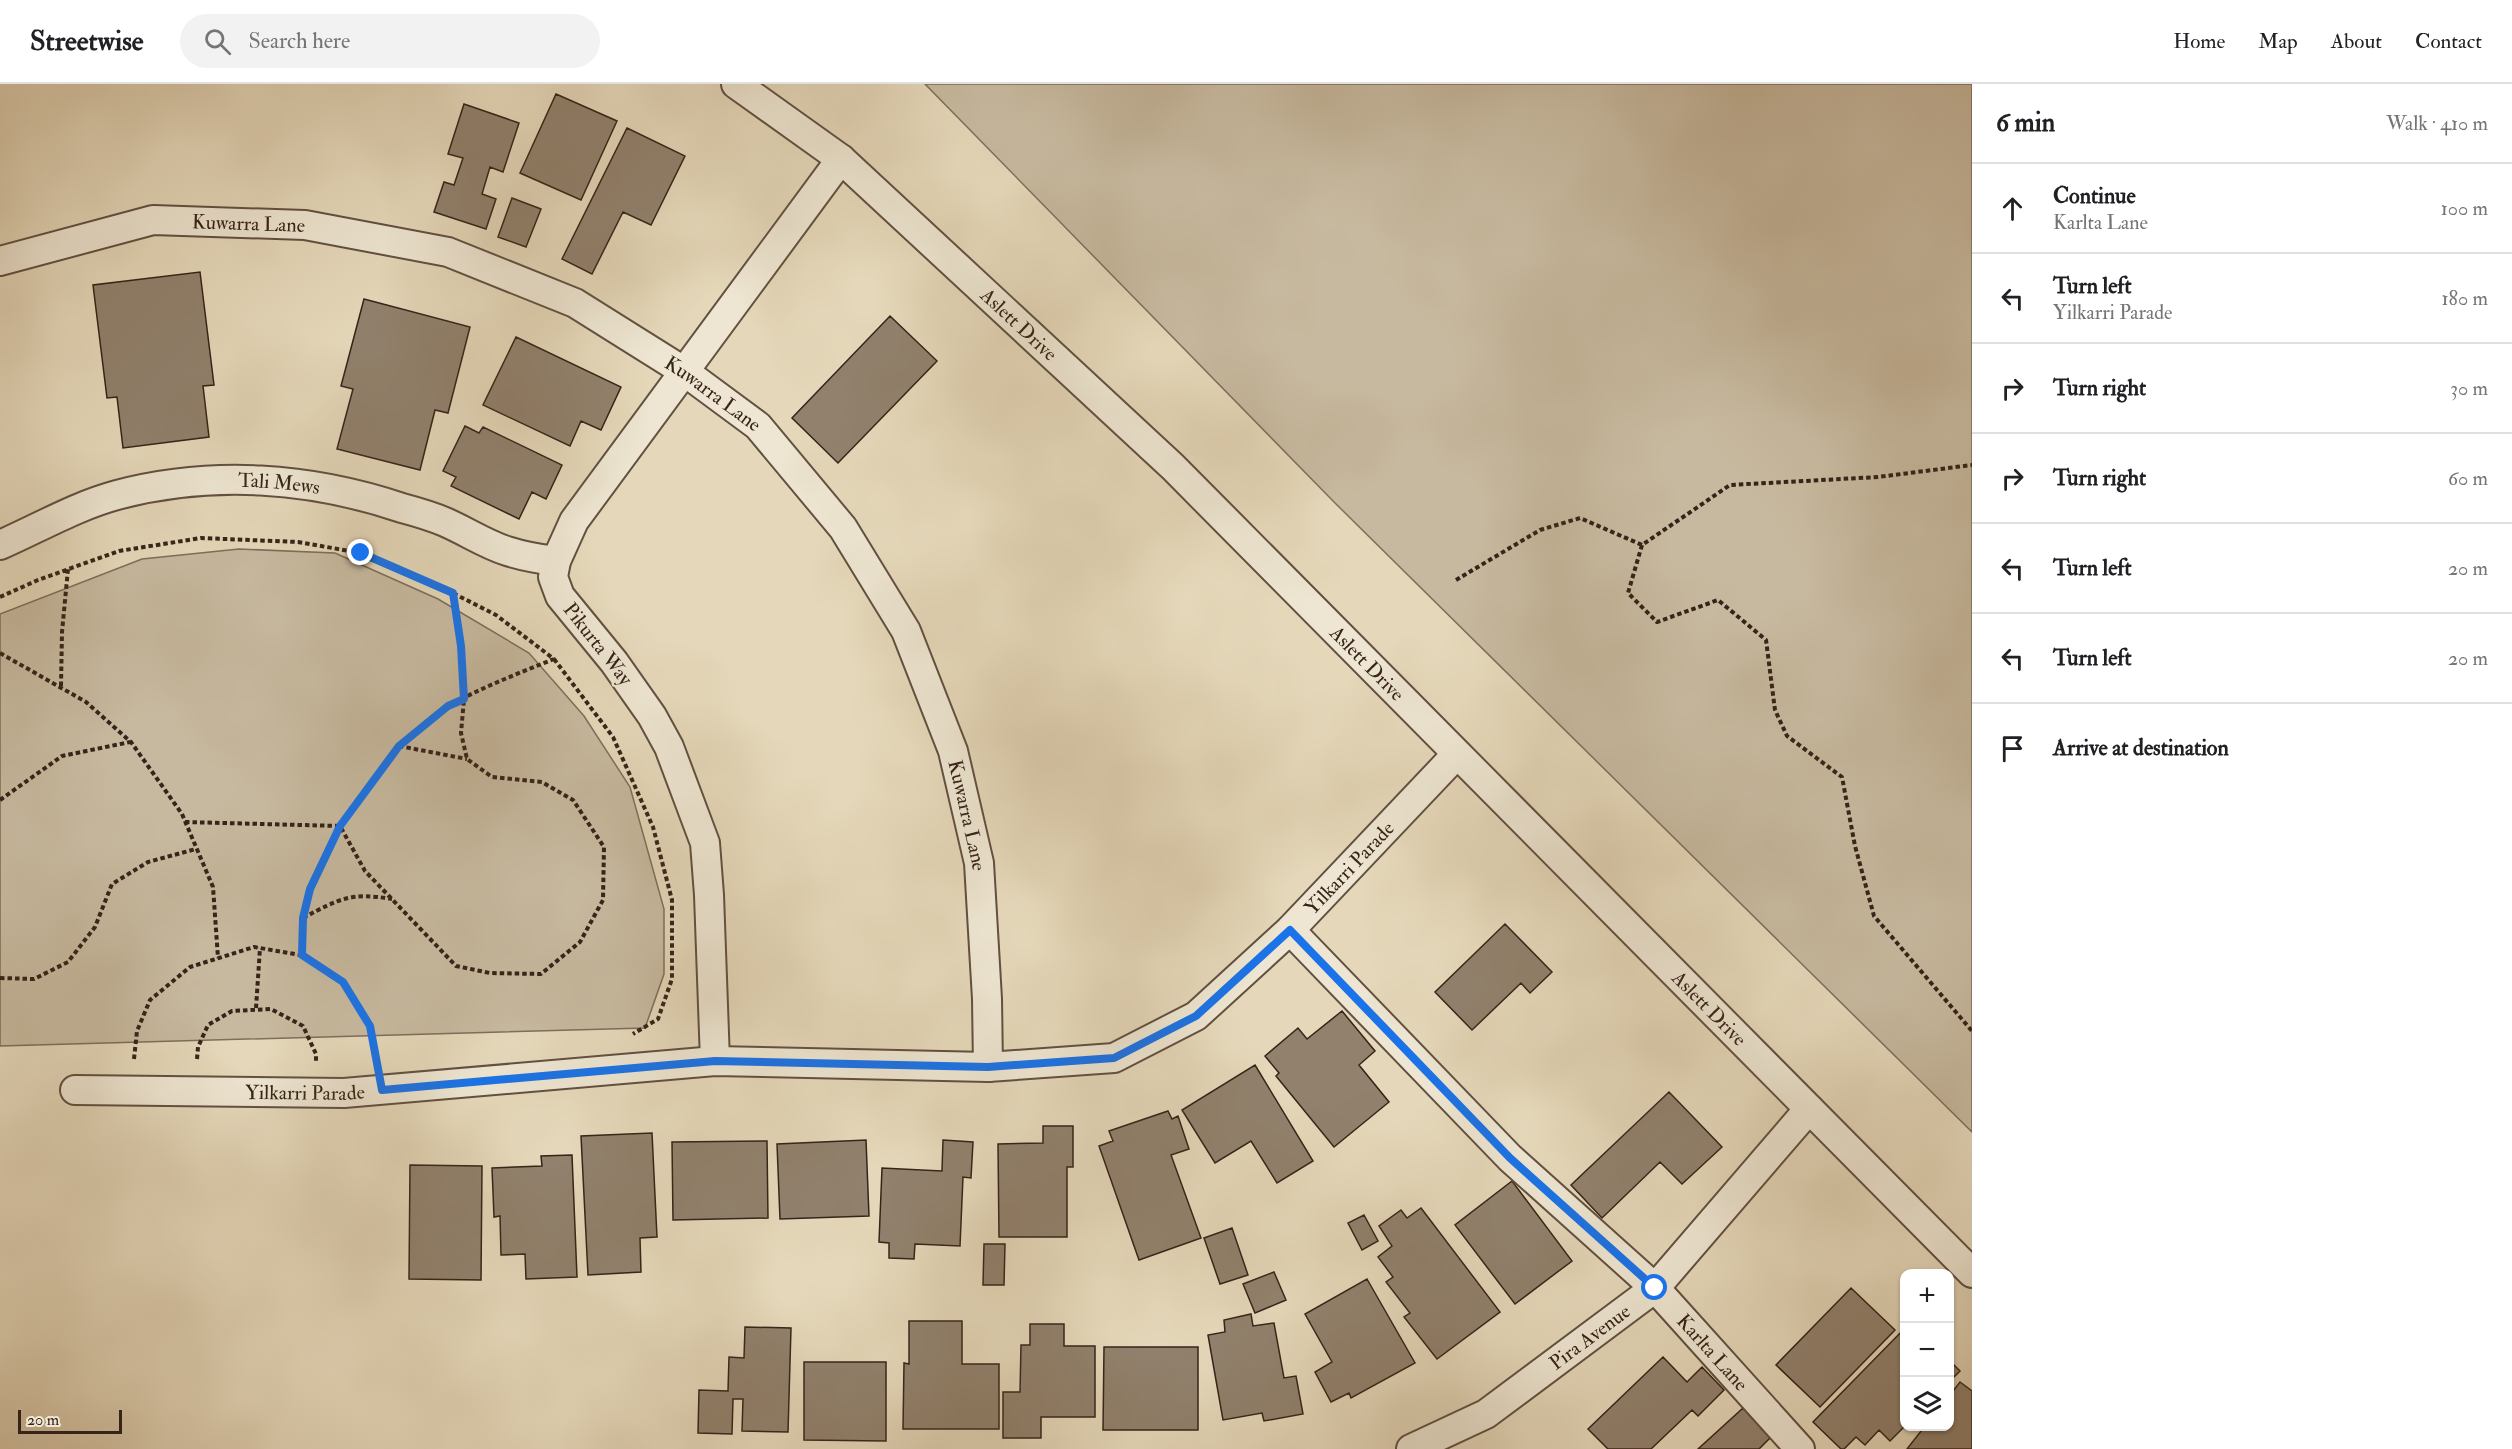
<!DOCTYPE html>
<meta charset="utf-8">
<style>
body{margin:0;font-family:"IM FELL Double Pica",serif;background:#f2f2f2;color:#202124}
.controls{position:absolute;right:18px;bottom:18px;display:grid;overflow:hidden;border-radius:12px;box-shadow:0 2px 4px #0004}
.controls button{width:54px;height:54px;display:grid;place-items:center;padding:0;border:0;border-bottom:2px solid #e0e0e0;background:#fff;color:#202124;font:30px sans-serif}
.scale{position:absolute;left:18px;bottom:15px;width:104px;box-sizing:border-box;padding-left:6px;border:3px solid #362319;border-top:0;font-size:16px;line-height:21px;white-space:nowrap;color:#362319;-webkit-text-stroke:4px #eee6d2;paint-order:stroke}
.stop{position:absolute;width:18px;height:18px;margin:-14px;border:4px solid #1a73e8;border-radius:50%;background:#fff}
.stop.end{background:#1a73e8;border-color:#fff;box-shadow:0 2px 6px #0008}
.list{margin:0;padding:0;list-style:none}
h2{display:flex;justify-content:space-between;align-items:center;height:78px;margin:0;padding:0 24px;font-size:26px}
h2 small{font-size:20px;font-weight:400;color:#757577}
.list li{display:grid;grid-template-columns:39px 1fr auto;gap:18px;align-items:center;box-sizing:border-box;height:90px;padding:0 24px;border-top:2px solid #e0e0e0}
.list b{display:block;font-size:22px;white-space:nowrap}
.list p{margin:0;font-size:20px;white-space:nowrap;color:#757577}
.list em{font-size:20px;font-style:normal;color:#757577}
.icon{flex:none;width:33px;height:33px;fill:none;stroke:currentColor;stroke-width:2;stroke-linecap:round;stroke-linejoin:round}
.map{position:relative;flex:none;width:1972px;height:1365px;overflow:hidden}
header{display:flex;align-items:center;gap:36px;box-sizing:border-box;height:84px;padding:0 30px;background:#fff;border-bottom:2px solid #e0e0e0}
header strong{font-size:28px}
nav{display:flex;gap:33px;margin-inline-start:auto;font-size:21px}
.search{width:420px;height:54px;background:#f2f2f2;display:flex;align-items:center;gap:15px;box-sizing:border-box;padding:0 21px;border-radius:33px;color:#757577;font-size:22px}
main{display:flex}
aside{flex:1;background:#fff}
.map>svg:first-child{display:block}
.green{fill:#c7b99f;stroke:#7e6e5c;stroke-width:1.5}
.building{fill:#91816d;stroke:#362319;stroke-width:1.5}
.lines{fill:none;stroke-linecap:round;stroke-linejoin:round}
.minor-casing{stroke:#625041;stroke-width:32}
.path{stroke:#362319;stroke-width:4;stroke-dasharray:4.5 3;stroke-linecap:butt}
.minor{stroke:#eee6d2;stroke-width:28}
.route{stroke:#1a73e8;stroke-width:8}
.labels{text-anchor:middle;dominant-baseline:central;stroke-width:5;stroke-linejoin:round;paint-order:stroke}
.street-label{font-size:20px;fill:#362319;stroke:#eee6d2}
</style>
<header>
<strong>Streetwise</strong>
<div class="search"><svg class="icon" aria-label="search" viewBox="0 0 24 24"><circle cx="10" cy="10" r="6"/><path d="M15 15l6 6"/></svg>Search here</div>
<nav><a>Home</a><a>Map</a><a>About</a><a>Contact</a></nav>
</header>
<main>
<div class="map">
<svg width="1972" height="1365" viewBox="0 0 1972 1365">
<rect width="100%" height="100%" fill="#e5d8ba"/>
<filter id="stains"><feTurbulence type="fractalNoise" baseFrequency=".00333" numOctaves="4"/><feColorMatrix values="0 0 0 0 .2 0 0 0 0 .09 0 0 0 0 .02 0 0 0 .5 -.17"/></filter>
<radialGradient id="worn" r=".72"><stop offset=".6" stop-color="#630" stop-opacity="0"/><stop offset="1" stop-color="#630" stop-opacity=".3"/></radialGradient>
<!-- green -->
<path class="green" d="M925,0h1047v1048l-637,-629z
M239,465l96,4 103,46 91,54 55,63 46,71 34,122v65l-19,54 -645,18v-432l142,-55z"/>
<!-- building -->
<path class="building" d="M556,10l61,27 -36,79 -61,-27z
M464,20l55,19 -16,49 -13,-5 -8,27 14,5 -10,30 -52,-17 10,-30 10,3 9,-27 -15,-4z
M627,44l58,28 -34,69 -28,-13 -31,62 -30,-15z
M512,114l29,11 -15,38 -28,-10z
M200,188l14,113 -11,1 6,51 -86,11 -6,-51 -10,1 -14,-113z
M364,215l106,28 -22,86 -13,-3 -15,60 -83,-21 16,-60 -12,-3z
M890,232l47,45 -99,102 -46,-45z
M516,253l105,50 -20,43 -20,-9 -11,25 -87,-41z
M465,342l14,7 4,-6 79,38 -16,34 -14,-7 -13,27 -68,-33 5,-9 -13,-6z
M1505,840l47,48 -22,21 -9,-10 -49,47 -37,-38z
M1342,927l33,40 -16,14 30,37 -55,45 -58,-71 3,-3 -14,-17 33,-28 9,11z
M1255,981l58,96 -36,22 -26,-42 -36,22 -33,-53z
M1669,1008l53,55 -40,37 -22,-22 -58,56 -31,-33z
M1168,1027l4,8 6,-3 11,33 -18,6 30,83 -62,22 -40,-114 14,-5 -4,-10z
M1043,1042h30v41h-6v70h-68l-1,-93 45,-1z
M652,1049l5,104 -17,1 1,34 -53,3 -7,-139z
M866,1056l3,76 -89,3 -3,-75z
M943,1056l30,2 -2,36 -8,-1 -3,69 -45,-2 -1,15 -25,-1v-15l-10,-1 3,-74 60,3z
M767,1057l1,77 -95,2 -1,-78z
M572,1071l5,122 -51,2 -1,-25 -24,1 -1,-39 -6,1 -2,-49 50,-2 -1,-10z
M410,1081l72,1 -1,114 -72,-1z
M1512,1097l60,80 -57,43 -60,-79z
M1421,1124l79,104 -63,47 -33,-42 6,-4 -24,-31 7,-5 -15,-20 14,-11 -13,-20 22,-16 6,8z
M1364,1131l14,26 -16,9 -14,-27z
M1232,1144l16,47 -28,9 -16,-46z
M984,1160h21l-1,41h-21z
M1274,1188l12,28 -31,13 -12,-29z
M1367,1195l48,84 -64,35 -2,-5 -18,9 -16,-30 17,-10 -27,-48z
M1851,1204l44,42 -75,77 -44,-42z
M1251,1230l2,12 21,-3 10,55 12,-2 7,38 -39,7 -2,-8 -39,7 -15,-85 17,-3 -1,-12z
M909,1237h53v43h37v65h-96l1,-66 5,1z
M1030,1240h34v22h31v71h-54v21h-38v-46h17l1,-47h9z
M745,1243l46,1 -3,104 -46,-1 1,-32h-10l-1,35 -34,-1 1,-43 29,1 1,-34 15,1z
M1904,1245l1,97 -15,15 -11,-11 -14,15 -9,-8 -12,12h-3l-28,-27z
M1104,1263h94v83h-95z
M1663,1273l24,25 15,-15 22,23 -26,26 -6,-6 -41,39h-43l-20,-20z
M1950,1277l10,10 -10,10z
M804,1278h82v79l-82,-1z
M1960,1298l12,9v58h-65l18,-23h25v-31z
M1743,1324l28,29 -12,12h-61z"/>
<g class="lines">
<defs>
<g id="minor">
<path id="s1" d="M736,0l105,75 332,308 799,806"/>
<path id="s2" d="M0,177l153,-41 152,5 143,27 127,51 110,69 73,54 85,102 63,103 47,120 26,112 8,136 1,68"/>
<path id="s3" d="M0,461c39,-17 76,-39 117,-50 95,-25 193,-18 285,13 15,4 29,8 43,14 21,9 40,22 62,29 16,5 32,8 49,10"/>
<path id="s4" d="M1290,846l220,228 145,130 145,161"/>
<path d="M715,977l-6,-166 -4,-52 -36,-96 -17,-31 -38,-54 -54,-66 -7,-19 3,-16 18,-40 267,-362"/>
<path id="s5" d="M75,1006l269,3 371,-32 273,6 126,-9 82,-42 94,-86 166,-175"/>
<path id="s6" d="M1411,1365l75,-35 169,-126 154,-179"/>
</g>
</defs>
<!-- minor casing -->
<use href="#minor" class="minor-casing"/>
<!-- path -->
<path class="path" d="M1642,461l-14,48 29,29 61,-22 48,40 9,70 12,26 55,41 13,69 19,70 98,115
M1456,496l84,-50 40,-12 62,27 88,-60 148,-8 94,-12
M0,513l38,-17 81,-29 82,-13 97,4 63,11 80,34 55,28 58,44c-35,14 -71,28 -104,46 -55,31 -118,125 -140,183 -8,21 -8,45 -9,67
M0,569l86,49 45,40 51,72 31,73 5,71
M554,575l59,78 40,90 19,73v79l-14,40 -25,15
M61,602l1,-54 6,-63
M399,662l68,13
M0,716l62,-44 68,-14
M185,738l155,4 25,45 91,95 34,7 51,1 39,-32 23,-42 1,-53 -31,-47 -31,-18 -50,-5 -25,-18 -6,-26 3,-34 -3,-53 -8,-52
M303,834c36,-19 47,-26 89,-19
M0,894l34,1 34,-17 27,-35 17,-43 36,-22 48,-13
M256,924l4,-60
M134,975l3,-28 13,-31 40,-33 64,-20 47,8 42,27 27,44 6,34
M197,975l1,-12 10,-22 24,-14 39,-2 32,17 13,28v8"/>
<!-- minor -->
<use href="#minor" class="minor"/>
</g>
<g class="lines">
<!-- route -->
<path class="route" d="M361,469l92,40 8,53 3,53 -16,7 -49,40 -59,80 -30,63 -7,29 -1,37 41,27 27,44 12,64 333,-29 273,6 126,-9 82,-42 94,-86 220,228 145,130"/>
</g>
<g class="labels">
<!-- street labels -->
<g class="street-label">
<text stroke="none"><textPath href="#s2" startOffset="254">Kuwarra Lane</textPath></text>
<text stroke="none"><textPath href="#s1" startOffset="372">Aslett Drive</textPath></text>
<text stroke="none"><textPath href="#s2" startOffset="758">Kuwarra Lane</textPath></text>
<text stroke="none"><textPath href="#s3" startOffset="291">Tali Mews</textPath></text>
<text transform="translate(598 560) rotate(52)">Pikurta Way</text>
<text stroke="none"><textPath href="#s1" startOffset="858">Aslett Drive</textPath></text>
<text stroke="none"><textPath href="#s2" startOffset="1262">Kuwarra Lane</textPath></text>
<text stroke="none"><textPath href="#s5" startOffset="1346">Yilkarri Parade</textPath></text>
<text stroke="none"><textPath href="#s1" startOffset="1344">Aslett Drive</textPath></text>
<text stroke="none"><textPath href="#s5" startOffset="230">Yilkarri Parade</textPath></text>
<text stroke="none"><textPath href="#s6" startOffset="212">Pira Avenue</textPath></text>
<text stroke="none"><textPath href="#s4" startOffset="598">Karlta Lane</textPath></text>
</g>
</g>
<rect width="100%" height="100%" filter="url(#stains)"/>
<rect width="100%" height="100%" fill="url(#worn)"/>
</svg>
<div class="controls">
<button>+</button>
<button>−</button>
<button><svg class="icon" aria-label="layers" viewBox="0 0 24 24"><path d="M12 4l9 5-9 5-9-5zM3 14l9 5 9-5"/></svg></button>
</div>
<div class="scale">20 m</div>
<div class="stop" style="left:1655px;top:1204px"></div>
<div class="stop end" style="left:361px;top:469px"></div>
</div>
<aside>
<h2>6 min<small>Walk · 410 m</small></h2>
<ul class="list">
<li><svg class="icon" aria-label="ahead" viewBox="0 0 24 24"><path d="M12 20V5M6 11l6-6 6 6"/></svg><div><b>Continue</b><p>Karlta Lane</p></div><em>100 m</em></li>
<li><svg class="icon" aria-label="left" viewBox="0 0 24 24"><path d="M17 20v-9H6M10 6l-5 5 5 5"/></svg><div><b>Turn left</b><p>Yilkarri Parade</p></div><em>180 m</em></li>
<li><svg class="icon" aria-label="right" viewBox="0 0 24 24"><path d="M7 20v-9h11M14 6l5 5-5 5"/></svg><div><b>Turn right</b></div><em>30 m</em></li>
<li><svg class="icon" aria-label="right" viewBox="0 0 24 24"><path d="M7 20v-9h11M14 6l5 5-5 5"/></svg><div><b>Turn right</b></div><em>60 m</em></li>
<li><svg class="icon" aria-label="left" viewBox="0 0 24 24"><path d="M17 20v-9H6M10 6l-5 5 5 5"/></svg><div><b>Turn left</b></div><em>20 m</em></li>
<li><svg class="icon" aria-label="left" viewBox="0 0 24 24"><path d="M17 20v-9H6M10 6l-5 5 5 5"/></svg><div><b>Turn left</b></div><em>20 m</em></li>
<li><svg class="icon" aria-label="arrive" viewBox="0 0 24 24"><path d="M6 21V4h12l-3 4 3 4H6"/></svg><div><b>Arrive at destination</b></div></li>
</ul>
</aside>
</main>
